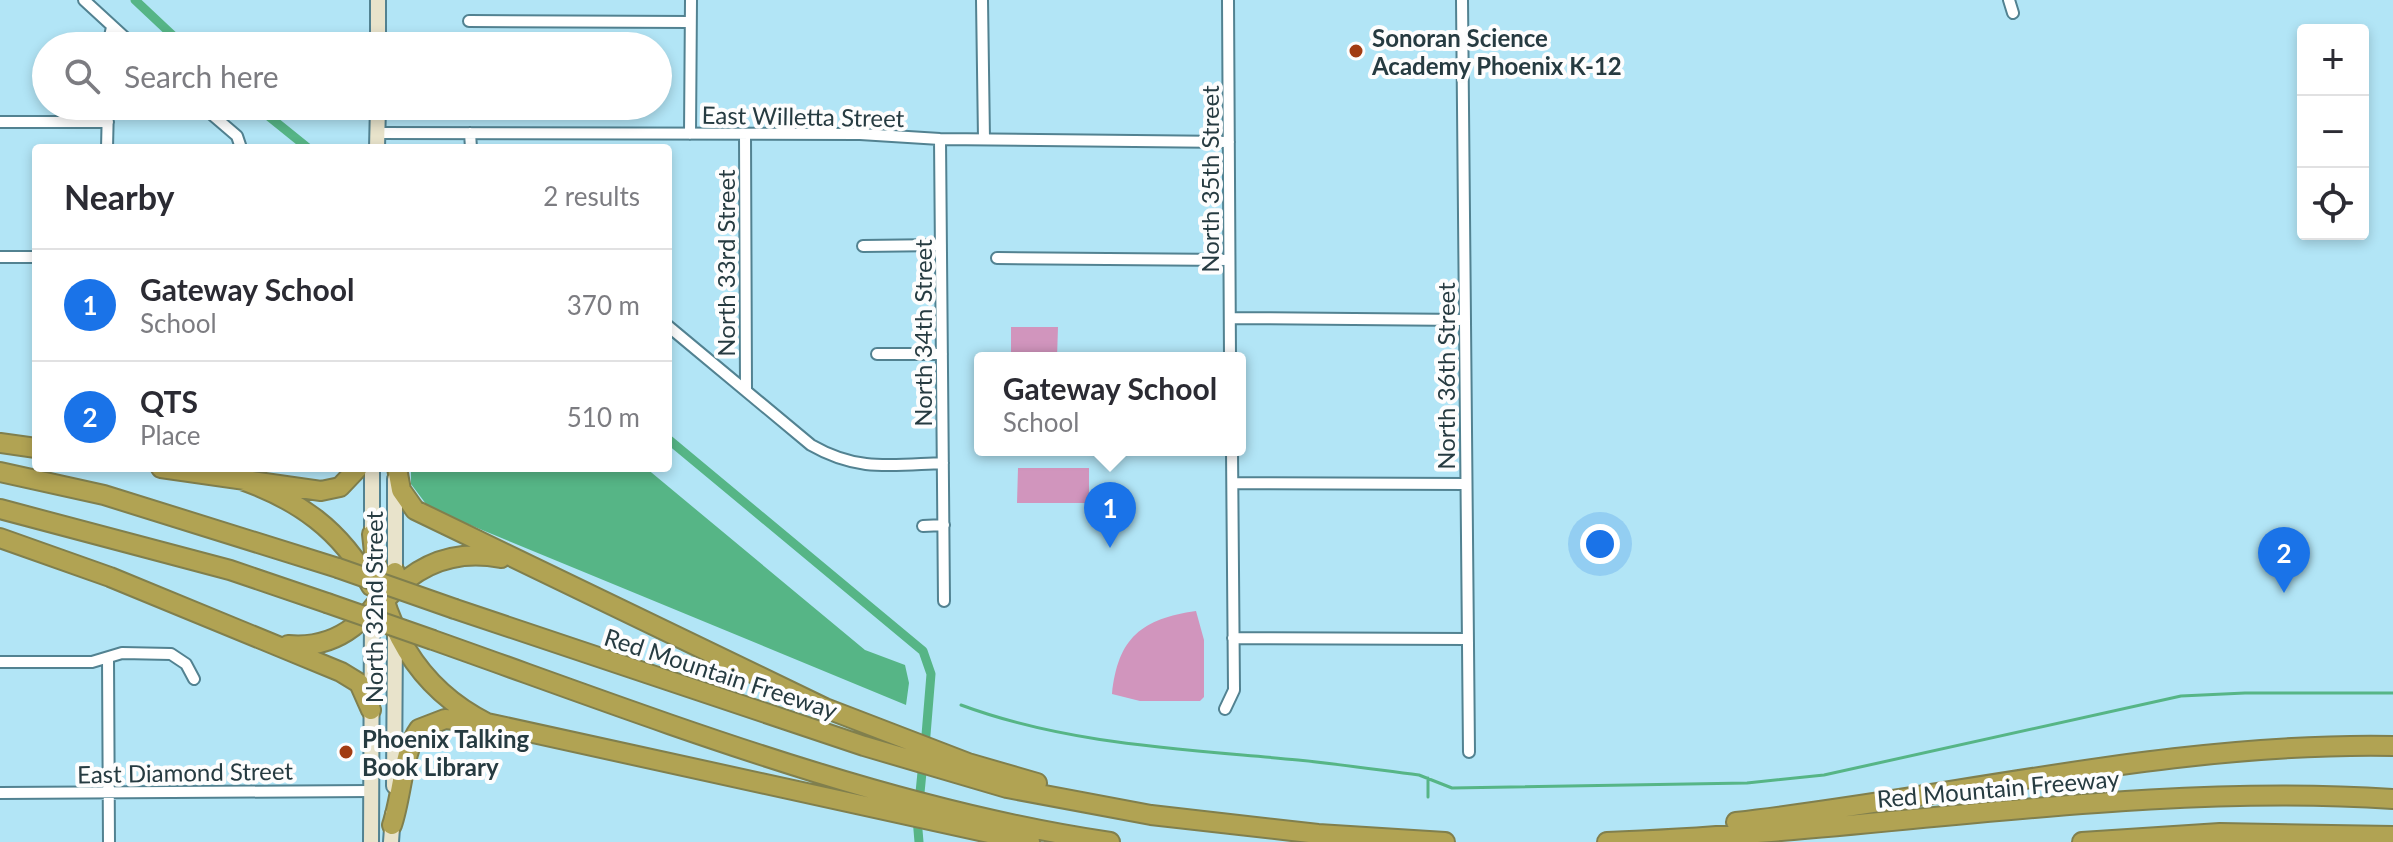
<!DOCTYPE html>
<meta charset="utf-8">
<style>
body{margin:0;font-family:Lato,sans-serif;background:#f2f2f3;color:#2b2b33}
.controls{position:absolute;right:24px;top:24px;display:grid;overflow:hidden;border-radius:8px;box-shadow:0 4px 12px #0003}
.controls button{width:72px;height:72px;display:grid;place-items:center;padding:0;border:0;border-bottom:2px solid #e1e1e2;background:#fff;color:#2b2b33;font:40px sans-serif}
.you{position:absolute;left:1600px;top:544px;width:28px;height:28px;margin:-20px;border:6px solid #fff;border-radius:50%;background:#1a73e8;box-shadow:0 0 0 12px #1a73e833}
.badge{display:grid;place-items:center;width:52px;height:52px;border-radius:50%;background:#1a73e8;color:#fff;font-size:26px;font-weight:700}
.pin{position:absolute;translate:-50% -66px;filter:drop-shadow(0 2px 4px #0008)}
.pin::after{content:'';position:absolute;top:42px;width:28px;height:24px;background:inherit;clip-path:polygon(0 0,100% 0,50% 100%)}
.popup{position:absolute;left:974px;top:352px;width:272px;height:104px;box-sizing:border-box;display:grid;place-content:center;border-radius:8px;background:#fff;filter:drop-shadow(0 2px 6px #0005);font-size:26px;white-space:nowrap;color:#7c7c81}
.popup b{font-size:30px;color:#2b2b33}
.popup::after{content:'';position:absolute;left:50%;top:100%;margin-left:-16px;border:16px solid transparent;border-top-color:#fff}
.list{margin:0;padding:0;list-style:none}
h2{display:flex;justify-content:space-between;align-items:center;height:104px;margin:0;padding:0 32px;font-size:34px}
h2 small{font-size:26px;font-weight:400;color:#7c7c81}
.list li{display:grid;grid-template-columns:52px 1fr auto;gap:24px;align-items:center;box-sizing:border-box;height:112px;padding:0 32px;border-top:2px solid #e1e1e2}
.list b{display:block;font-size:30px;white-space:nowrap}
.list p{margin:0;font-size:26px;white-space:nowrap;color:#7c7c81}
.list em{font-size:26px;font-style:normal;color:#7c7c81}
.icon{flex:none;width:44px;height:44px;fill:none;stroke:currentColor;stroke-width:2;stroke-linecap:round;stroke-linejoin:round}
.map{position:relative;flex:none;width:2393px;height:842px;overflow:hidden}
.search{position:absolute;background:#fff;box-shadow:0 4px 12px #0003;left:32px;top:32px;width:640px;height:88px;display:flex;align-items:center;gap:20px;box-sizing:border-box;padding:0 28px;border-radius:44px;color:#7c7c81;font-size:30px}
.panel{position:absolute;background:#fff;box-shadow:0 4px 12px #0003;left:32px;top:144px;width:640px;height:328px;border-radius:8px}
.map>svg:first-child{display:block}
.park{fill:#d195bd}
.water{fill:#56b586}
.lines{fill:none;stroke-linecap:round;stroke-linejoin:round}
.stream{stroke:#56b586;stroke-width:3}
.canal{stroke:#56b586;stroke-width:9}
.street-casing{stroke:#528291;stroke-width:14}
.secondary-casing{stroke:#528291;stroke-width:18}
.highway-casing{stroke:#807f4d;stroke-width:22}
.street{stroke:#fff;stroke-width:10}
.secondary{stroke:#e8e3cb;stroke-width:14}
.highway{stroke:#b1a353;stroke-width:18}
.highway-bridge-casing{stroke:#807f4d;stroke-width:22;stroke-linecap:butt}
.highway-bridge{stroke:#b1a353;stroke-width:18}
.poi-dot{fill:#a13c12;stroke:#fdfdfd;stroke-width:3}
.labels{text-anchor:middle;dominant-baseline:central;stroke-width:8;stroke-linejoin:round;paint-order:stroke}
.poi-label{font-size:24px;font-weight:bold;fill:#263b41;stroke:#fdfdfd;text-anchor:start}
.street-label{font-size:24px;fill:#263b41;stroke:#fdfdfd}
</style>
<div class="map">
<svg width="2393" height="842" viewBox="0 0 2393 842">
<rect width="100%" height="100%" fill="#b2e5f6"/>
<!-- park -->
<path class="park" d="M1011,327h47l-1,31h-46z
M1018,468h71v35h-72z
M1196,611l8,29v57l-4,4h-60l-28,-7c6,-57 30,-75 84,-83z"/>
<!-- water -->
<path class="water" d="M411,468h235l219,182 40,15 4,18 -3,22 -477,-197 -18,-24z"/>
<g class="lines">
<!-- stream -->
<path class="stream" d="M961,705c108,40 223,44 337,55 40,4 81,10 121,15l33,13 295,-5 77,-8 357,-79 64,-3h148
M1428,778v19"/>
<!-- canal -->
<path class="canal" d="M135,0l49,46
M256,106l52,42
M668,439l255,212 8,23 -6,73
M919,803l4,-41
M917,818l2,24"/>
<defs>
<path id="street" d="M84,0l50,46
M982,0l2,139
M1228,0l2,358
M1462,0l7,752
M2009,0l4,13
M469,21l221,1
M108,46l4,-19
M202,106l35,30 4,12
M0,122h108
M377,133l483,1 80,5 289,3
M470,133l1,15
M690,134l1,-134
M745,134l1,257
M940,139l4,462
M107,148l1,-42
M863,246l78,-1
M0,257h36
M997,258l232,2
M1230,318l235,2
M668,326l143,119c47,27 80,20 132,18
M877,354h65
M1233,483l233,1
M923,526l21,-1
M1233,638l234,1
M108,658l1,184
M0,662h92l30,-9 49,1 15,10 8,15
M1225,709l9,-19 -2,-240
M0,793l371,-2"/>
<path id="secondary" d="M378,46v-46
M377,148l1,-42
M372,468v74
M395,582v-103
M394,786l1,-155
M371,842l1,-232
M391,842l2,-28"/>
<path id="highway" d="M0,443l36,5
M161,468l160,23 19,-4 18,-19
M397,468l4,22 14,20 410,198 143,55 69,20
M0,472l104,23 234,73
M239,479c58,20 103,51 132,107
M0,509l230,61 97,33
M372,534c7,82 39,151 115,189l543,119
M0,538l110,39 231,95 18,11 12,27
M388,597c31,-34 68,-48 113,-39
M455,609l409,137 143,42 144,27 167,19 127,8
M433,640c215,76 451,169 677,202
M288,645c52,5 86,-29 107,-73
M1736,822c219,-25 435,-80 657,-76
M392,825c10,-29 11,-74 27,-96l26,-10 31,3
M1607,842c262,-9 524,-60 786,-43
M2082,842l138,-9 173,3"/>
</defs>
<!-- street casing -->
<use href="#street" class="street-casing"/>
<!-- secondary casing -->
<use href="#secondary" class="secondary-casing"/>
<!-- highway casing -->
<use href="#highway" class="highway-casing"/>
<!-- street -->
<use href="#street" class="street"/>
<!-- secondary -->
<use href="#secondary" class="secondary"/>
<!-- highway -->
<use href="#highway" class="highway"/>
<defs>
<path id="highway-bridge" d="M338,568l117,41
M327,603l106,37"/>
</defs>
<!-- highway-bridge casing -->
<use href="#highway-bridge" class="highway-bridge-casing"/>
<!-- highway-bridge -->
<use href="#highway-bridge" class="highway-bridge"/>
</g>
<!-- markers -->
<g class="poi-dot">
<circle cx="1356" cy="51" r="8"/>
<circle cx="346" cy="752" r="8"/>
</g>
<g class="labels">
<!-- poi labels -->
<g class="poi-label">
<text x="1372" y="37">Sonoran Science<tspan x="1372" dy="28">Academy Phoenix K-12</tspan></text>
<text x="362" y="738">Phoenix Talking<tspan x="362" dy="28">Book Library</tspan></text>
</g>
<!-- street labels -->
<g class="street-label">
<text transform="translate(803 116) rotate(1)">East Willetta Street</text>
<text transform="translate(1209 179) rotate(-90)">North 35th Street</text>
<text transform="translate(725 263) rotate(-90)">North 33rd Street</text>
<text transform="translate(922 333) rotate(-90)">North 34th Street</text>
<text transform="translate(1445 376) rotate(-90)">North 36th Street</text>
<text transform="translate(373 607) rotate(-90)">North 32nd Street</text>
<text transform="translate(721 673) rotate(18)">Red Mountain Freeway</text>
<text transform="translate(185 772) rotate(-1)">East Diamond Street</text>
<text transform="translate(1998 788) rotate(-5)">Red Mountain Freeway</text>
</g>
</g>
</svg>
<div class="controls">
<button>+</button>
<button>−</button>
<button><svg class="icon" aria-label="locate" viewBox="0 0 24 24"><circle cx="12" cy="12" r="6"/><path d="M12 2v4M12 18v4M2 12h4M18 12h4"/></svg></button>
</div>
<div class="you"></div>
<div class="pin badge" style="left:1110px;top:548px">1</div>
<div class="popup"><b>Gateway School</b>School</div>
<div class="pin badge" style="left:2284px;top:593px">2</div>
<div class="search"><svg class="icon" aria-label="search" viewBox="0 0 24 24"><circle cx="10" cy="10" r="6"/><path d="M15 15l6 6"/></svg>Search here</div>
<section class="panel">
<h2>Nearby<small>2 results</small></h2>
<ul class="list">
<li><span class="badge">1</span><div><b>Gateway School</b><p>School</p></div><em>370 m</em></li>
<li><span class="badge">2</span><div><b>QTS</b><p>Place</p></div><em>510 m</em></li>
</ul>
</section>
</div>
